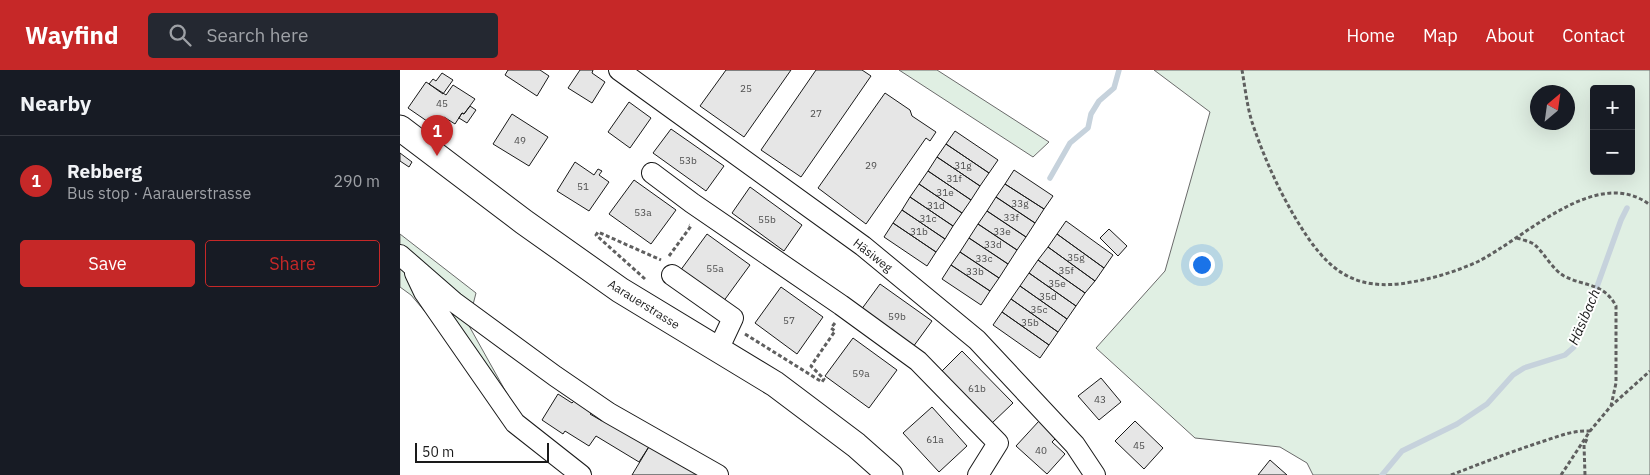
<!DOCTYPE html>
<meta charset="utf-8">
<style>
body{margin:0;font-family:"IBM Plex Sans",sans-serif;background:#242831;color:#f1f3f6}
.controls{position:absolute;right:15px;top:15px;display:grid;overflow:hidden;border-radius:5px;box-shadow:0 5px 20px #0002}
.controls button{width:45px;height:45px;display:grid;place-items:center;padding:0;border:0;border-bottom:1px solid #363941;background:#171b24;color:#f1f3f6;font:25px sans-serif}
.compass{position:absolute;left:1130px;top:15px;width:45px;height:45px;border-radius:50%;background:#171b24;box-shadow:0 5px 20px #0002;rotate:29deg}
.scale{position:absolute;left:15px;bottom:12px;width:134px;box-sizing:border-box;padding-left:5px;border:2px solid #1a1a1a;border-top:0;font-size:14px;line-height:18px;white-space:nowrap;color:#1a1a1a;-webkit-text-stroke:4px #fff;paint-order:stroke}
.you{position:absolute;left:801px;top:194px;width:18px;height:18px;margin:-12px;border:4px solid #fff;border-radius:50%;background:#1a73e8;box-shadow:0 0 0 8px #1a73e833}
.badge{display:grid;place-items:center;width:32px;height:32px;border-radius:50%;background:#c62828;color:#fff;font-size:16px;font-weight:700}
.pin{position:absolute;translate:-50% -41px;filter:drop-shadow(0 1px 2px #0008)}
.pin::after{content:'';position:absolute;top:26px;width:18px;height:15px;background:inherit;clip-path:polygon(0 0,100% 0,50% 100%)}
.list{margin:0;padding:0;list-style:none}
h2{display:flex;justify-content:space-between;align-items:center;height:65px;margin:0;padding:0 20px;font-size:21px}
h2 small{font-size:16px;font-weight:400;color:#9ea1a6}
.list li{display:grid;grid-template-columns:32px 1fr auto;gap:15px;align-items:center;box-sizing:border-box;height:90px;padding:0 20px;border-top:1px solid #363941}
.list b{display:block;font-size:19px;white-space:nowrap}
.list p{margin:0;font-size:16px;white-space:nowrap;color:#9ea1a6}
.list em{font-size:16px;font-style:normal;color:#9ea1a6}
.actions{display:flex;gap:10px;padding:15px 20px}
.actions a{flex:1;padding:11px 0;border:1px solid #c62828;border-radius:5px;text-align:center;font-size:18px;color:#c62828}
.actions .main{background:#c62828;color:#fff}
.icon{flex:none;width:28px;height:28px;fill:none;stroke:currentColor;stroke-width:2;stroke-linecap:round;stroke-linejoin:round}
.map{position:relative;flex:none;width:1250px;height:405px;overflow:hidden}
header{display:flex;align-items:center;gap:30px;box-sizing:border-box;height:70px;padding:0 25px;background:#c62828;color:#fff}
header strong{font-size:24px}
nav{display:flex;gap:28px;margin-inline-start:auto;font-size:18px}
.search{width:350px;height:45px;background:#242831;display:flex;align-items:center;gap:12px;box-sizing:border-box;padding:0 18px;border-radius:5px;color:#9ea1a6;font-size:19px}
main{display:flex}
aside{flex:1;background:#171b24}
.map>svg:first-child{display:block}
.green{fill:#e0efe3;stroke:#6a6a6a;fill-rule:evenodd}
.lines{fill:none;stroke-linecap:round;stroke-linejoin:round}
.stream{stroke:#c6d2dc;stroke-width:5.5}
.building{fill:#e6e6e6;stroke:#1a1a1a}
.minor-casing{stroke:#1a1a1a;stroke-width:22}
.major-casing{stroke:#1a1a1a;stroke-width:27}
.path{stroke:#5f5f5f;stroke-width:3;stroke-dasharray:4 2.5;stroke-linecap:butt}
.minor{stroke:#fff;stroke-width:20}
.major{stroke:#fff;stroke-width:25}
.labels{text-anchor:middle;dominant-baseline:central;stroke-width:4;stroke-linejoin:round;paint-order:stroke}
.number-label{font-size:10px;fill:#4d4d4d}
.street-label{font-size:12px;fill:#1a1a1a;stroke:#fff}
.water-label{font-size:14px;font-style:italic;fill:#1a1a1a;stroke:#fff}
</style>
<header>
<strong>Wayfind</strong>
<div class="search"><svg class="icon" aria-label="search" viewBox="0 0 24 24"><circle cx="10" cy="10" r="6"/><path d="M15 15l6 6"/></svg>Search here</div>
<nav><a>Home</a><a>Map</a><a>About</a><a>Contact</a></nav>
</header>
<main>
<aside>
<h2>Nearby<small></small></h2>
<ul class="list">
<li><span class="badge">1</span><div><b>Rebberg</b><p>Bus stop · Aarauerstrasse</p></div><em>290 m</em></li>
</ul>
<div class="actions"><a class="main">Save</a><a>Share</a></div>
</aside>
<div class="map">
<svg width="1250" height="405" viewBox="0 0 1250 405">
<rect width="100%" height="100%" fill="#fff"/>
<!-- green -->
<path class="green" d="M499,0h38l112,72 -16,15z
M754,0h496v405h-337l-6,-12 -27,-16 -85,-9 -99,-90 69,-77 45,-159zM1194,19h37v82h-37zM1168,22v30h-30v-30z
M0,164l76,59 -8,31 38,68 -5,10 -90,-107 -11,-8z"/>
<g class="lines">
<!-- stream -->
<path class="stream" d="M650,108l20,-35 18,-15 3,-14 8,-13 15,-13 5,-18
M982,405l20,-24 55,-27 30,-20 26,-29 11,-7 41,-13 9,-8 7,-16 40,-111 6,-12"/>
</g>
<!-- building -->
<path class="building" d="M108,0h32l9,6 -12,20 -32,-21z
M180,0h13l-1,3 13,9 -13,21 -24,-15z
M326,0h65l-47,67 -44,-31z
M416,0h46l9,6 -70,101 -40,-27z
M42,3l11,7 -10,14 -14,-10 4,-5 3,2z
M26,12l20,13 7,-10 22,14 -11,15 -2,-1 -7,11 -11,-7 -7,11 -29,-20z
M485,23l25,17 2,6 24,16 -6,9 -4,-3 -60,86 -48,-36z
M229,32l22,16 -21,30 -22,-16z
M70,36l6,4 -9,13 -8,-5 3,-5 2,1z
M112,44l36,23 -19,29 -36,-22z
M271,59l53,37 -18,25 -53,-38z
M555,61l43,29 -9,13 -43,-29z
M546,74l43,29 -9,13 -43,-29z
M0,83l12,9 -3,5 -9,-6z
M537,87l43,29 -9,14 -43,-29z
M175,92l19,13 4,-6 4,2 -3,4 10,7 -20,29 -32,-20z
M614,100l39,26 -9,13 -39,-25z
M528,101l43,29 -9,13 -43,-29z
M234,110l42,30 -25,34 -42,-30z
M519,114l43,29 -9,13 -43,-29z
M605,114l39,25 -9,14 -39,-26z
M350,117l52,38 -18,26 -52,-38z
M510,127l43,29 -8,13 -43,-29z
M596,127l39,26 -9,14 -39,-26z
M502,140l43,29 -9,13 -43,-29z
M587,141l39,26 -9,13 -39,-26z
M666,151l47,34 -9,13 -47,-34z
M493,153l43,29 -9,14 -43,-29z
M578,154l39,26 -9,14 -39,-26z
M709,159l18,17 -9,10 -18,-18z
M307,164l43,31 -27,37 -43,-31z
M657,164l47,34 -9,13 -47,-34z
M569,168l39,26 -9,14 -39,-26z
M648,177l47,34 -10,12 -47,-33z
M560,182l39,26 -9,13 -39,-26z
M638,190l47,33 -9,13 -47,-33z
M551,195l39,26 -9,14 -39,-26z
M629,203l47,33 -9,13 -47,-33z
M480,214l52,37 -19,26 -52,-37z
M620,216l47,33 -9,13 -47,-33z
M381,217l42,30 -26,37 -42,-31z
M611,229l47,33 -9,13 -47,-33z
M602,242l47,33 -9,13 -47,-33z
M453,268l44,32 -28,38 -44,-32z
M562,281l51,52 -22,21 -50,-52z
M701,308l20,24 -22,18 -21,-24z
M158,324l14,9 2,-2 18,11 -2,2 12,7 3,-4 45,28 -11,17 -43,-26 -7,10 -24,-15 -2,3 -21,-14z
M532,337l35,39 -28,26 -36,-39z
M639,351l18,16 -5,5 13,12 -18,20 -31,-28z
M735,351l28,27 -19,21 -29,-28z
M259,360l59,45h-86z
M870,390l17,15h-29z"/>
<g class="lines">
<defs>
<path id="minor" d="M219,0l244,176 114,94 98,105 20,30
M252,103l40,30 149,102 77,56 80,82 -20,32
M0,185l54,47 101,74 54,37 109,62
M15,203l9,19 91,131 66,52
M272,205l61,43 -15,32"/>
<path id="major" d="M0,58l124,94 96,68 155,94 81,61 34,30"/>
</defs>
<!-- minor casing -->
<use href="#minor" class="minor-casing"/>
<!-- major casing -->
<use href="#major" class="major-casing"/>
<!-- path -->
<path class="path" d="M842,0c3,17 5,36 10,52 11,33 26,67 44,97 30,50 56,74 116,63 23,-4 45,-11 65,-20 47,-23 120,-98 173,-57
M1117,168c5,2 13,3 18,7 10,9 17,24 29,31 21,11 39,6 52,30v77l-5,23
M269,186l22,-30 -2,-1
M245,209l-49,-44 2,-3 63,28
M345,264l77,48 2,-3 -13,-13 24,-35 -4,-3 4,-5
M1051,405c31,-12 62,-24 93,-34 15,-5 30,-11 46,-10
M1161,405l29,-44 21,-25 39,-35
M1185,405l-1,-30 3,-6"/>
<!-- minor -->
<use href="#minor" class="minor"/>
<!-- major -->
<use href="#major" class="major"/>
</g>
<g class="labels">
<!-- number labels -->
<g class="number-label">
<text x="346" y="18">25</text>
<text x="42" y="33">45</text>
<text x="416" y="43">27</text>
<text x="120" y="70">49</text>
<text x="288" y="90">53b</text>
<text x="471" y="95">29</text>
<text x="563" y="95">31g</text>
<text x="554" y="108">31f</text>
<text x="183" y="116">51</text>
<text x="545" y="122">31e</text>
<text x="620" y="133">33g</text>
<text x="536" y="135">31d</text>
<text x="243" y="142">53a</text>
<text x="611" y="147">33f</text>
<text x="528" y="148">31c</text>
<text x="367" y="149">55b</text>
<text x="519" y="161">31b</text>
<text x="602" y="161">33e</text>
<text x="593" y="174">33d</text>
<text x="676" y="187">35g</text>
<text x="584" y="188">33c</text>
<text x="315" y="198">55a</text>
<text x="666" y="200">35f</text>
<text x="575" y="201">33b</text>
<text x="657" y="213">35e</text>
<text x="648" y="226">35d</text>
<text x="639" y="239">35c</text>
<text x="497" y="246">59b</text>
<text x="389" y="250">57</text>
<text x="630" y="252">35b</text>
<text x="461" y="303">59a</text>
<text x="577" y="318">61b</text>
<text x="700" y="329">43</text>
<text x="535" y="369">61a</text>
<text x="739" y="375">45</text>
<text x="641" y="380">40</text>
</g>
<!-- street labels -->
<g class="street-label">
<text transform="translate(473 185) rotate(38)">Häsiweg</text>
<text transform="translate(244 234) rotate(32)">Aarauerstrasse</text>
</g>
<!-- water labels -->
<g class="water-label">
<text transform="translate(1184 247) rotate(-67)">Häsibach</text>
</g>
</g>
</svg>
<div class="controls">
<button>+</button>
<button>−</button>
</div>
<svg class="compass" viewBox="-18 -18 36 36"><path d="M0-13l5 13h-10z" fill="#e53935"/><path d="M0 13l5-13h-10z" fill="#9ea1a6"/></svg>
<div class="scale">50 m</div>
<div class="you"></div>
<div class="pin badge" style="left:37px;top:86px">1</div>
</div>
</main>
